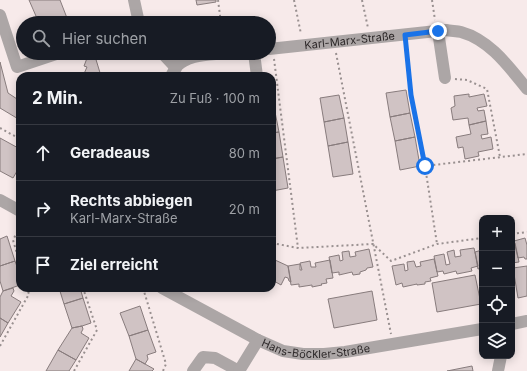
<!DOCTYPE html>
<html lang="de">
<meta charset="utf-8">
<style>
body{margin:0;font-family:Inter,sans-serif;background:#242831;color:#f1f3f6}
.controls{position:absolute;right:12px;bottom:12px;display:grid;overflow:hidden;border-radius:8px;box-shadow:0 2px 10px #0003}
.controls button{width:36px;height:36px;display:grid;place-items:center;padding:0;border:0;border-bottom:1px solid #363941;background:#171b24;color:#f1f3f6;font:20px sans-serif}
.stop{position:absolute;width:12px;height:12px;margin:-9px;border:3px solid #1a73e8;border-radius:50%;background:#fff}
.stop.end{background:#1a73e8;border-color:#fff;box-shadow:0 1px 4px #0008}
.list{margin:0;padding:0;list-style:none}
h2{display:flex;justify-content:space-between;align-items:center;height:52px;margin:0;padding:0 16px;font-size:17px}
h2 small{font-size:13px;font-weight:400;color:#9ea1a6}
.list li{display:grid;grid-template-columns:26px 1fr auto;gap:12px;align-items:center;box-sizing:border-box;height:56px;padding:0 16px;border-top:1px solid #363941}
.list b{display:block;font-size:15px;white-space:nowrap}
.list p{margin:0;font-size:13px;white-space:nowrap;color:#9ea1a6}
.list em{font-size:13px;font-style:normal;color:#9ea1a6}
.icon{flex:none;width:22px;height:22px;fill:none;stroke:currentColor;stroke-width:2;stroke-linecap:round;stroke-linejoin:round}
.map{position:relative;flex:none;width:527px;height:371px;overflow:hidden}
.search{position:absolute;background:#171b24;box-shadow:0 2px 10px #0003;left:16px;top:16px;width:260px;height:44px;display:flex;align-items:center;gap:10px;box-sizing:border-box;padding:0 14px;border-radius:22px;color:#9ea1a6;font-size:15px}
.panel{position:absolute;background:#171b24;box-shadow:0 2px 10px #0003;left:16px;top:72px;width:260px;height:220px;border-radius:12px}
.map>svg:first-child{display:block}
.building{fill:#d0c3c4;stroke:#887c7d}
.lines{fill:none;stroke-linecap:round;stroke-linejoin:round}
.path{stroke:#999090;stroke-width:2;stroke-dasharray:2 3;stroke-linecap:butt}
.minor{stroke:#aca6a6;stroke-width:12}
.route{stroke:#1a73e8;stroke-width:5}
.labels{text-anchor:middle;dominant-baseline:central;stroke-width:4;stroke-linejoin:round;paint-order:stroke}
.street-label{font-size:11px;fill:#2e292a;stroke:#f7eaea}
</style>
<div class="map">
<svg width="527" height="371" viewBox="0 0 527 371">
<rect width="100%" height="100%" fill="#f7eaea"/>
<!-- building -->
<path class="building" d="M29,0h31l7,18 -11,5h-17z
M196,0h20v2l-19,3z
M89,53h5l7,23h-18l4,-9 -3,-1z
M0,62l8,31 9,6 3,-5v26l-20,-12z
M406,90l4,23 -20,4 -4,-24z
M469,94v3l15,-3 3,12 -10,2 1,3 6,-1 2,11 -17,4 -1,-7 -15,2 -2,-12 4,-2 -1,-10z
M339,95l5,23 -20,4 -4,-24z
M272,107h2l5,25 -7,1z
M410,113l5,24 -20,4 -5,-24z
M344,118l4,24 -20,4 -4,-24z
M486,121l2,13 -7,1 1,4 9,-2 2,12 -15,3 1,4 -14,3 -2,-12 -5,1 -2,-11 15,-3 -2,-9z
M279,132l4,25 -11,2v-26z
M415,137l5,29 -20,4 -5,-29z
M0,138l20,11v17l-7,12 -13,-7z
M348,142l5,32 -20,3 -5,-31z
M283,157l5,31 -16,3v-32z
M7,236l8,25 -15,5v-27z
M525,238l2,7v14h-2l-1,-2 -6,1 -4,-17z
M515,243l4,19 -7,1v2v-21z
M474,248l4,18 -7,2 1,3 -15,3 -1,-3 -12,3 -1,-3 -6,1 -3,-16 10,-2 2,11 4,-1 -3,-12 7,-2 1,7 6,-1 -1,-6z
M369,249l4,18 -6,1 -1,2 -6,2v2l-7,1 -1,-3 -13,3v-3l-7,1 -3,-16 10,-2 1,6 3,-1 -1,-8 7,-1 1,6 6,-1 -1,-4z
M482,250v18l-4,1 -3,-17z
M434,259l4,17 -8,2 1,3 -6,1v2l-8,1v-1l-14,3 -1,-4 -6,2 -4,-19 12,-2 1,7 3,-1 -1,-8 7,-1 2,6 5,-1 -1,-4z
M275,260l13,6 3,16 -2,-1 -1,-3 -3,-1 -4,8 -7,-4 -2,3v-20h1z
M330,260l3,18 -7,1 1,4 -6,1 1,1 -10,2v-2l-13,2v-3l-8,1 -3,-19 12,-2v6h2l-2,-7 10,-2 1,6h5l-1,-4z
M15,261l5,14v10l-17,6 -3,-10v-15z
M527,266v30l-9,2 -5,-30z
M475,275l6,29 -44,8 -5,-29z
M13,288l1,3 -3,5 10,6 -13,21 -8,-5v-21l3,-6z
M59,288h21l3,10 -19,6z
M372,291l5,29 -43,8 -6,-29z
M83,298l8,25 -9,3 -10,2 -8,-24z
M140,306l8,24 -19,6 -9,-23z
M0,318l8,5 -8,14z
M82,326l1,3 -2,4 8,5 -13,22 -18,-10 14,-22z
M148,330l8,22 -9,3 1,4 -3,5 -9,-5 -7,-23z
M58,350l18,10 -7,11h-23z
M136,359l18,10 -2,2h-23z
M472,366l1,5h-26z"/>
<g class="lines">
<!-- path -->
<path class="path" d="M218,0l3,23
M294,0l7,34
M362,0l6,28
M432,0l3,20
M406,46l5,49 14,71 102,-12
M336,53l55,281
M274,59l24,189
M455,79l12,1 20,9 13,68
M0,128l20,11
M425,166l12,78
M20,227l-7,13 7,24
M512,234l15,-2
M272,243l26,5 75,-4 18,17 46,-17 45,-6
M143,288l23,76 -3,7
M0,346l29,-52 -2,-6
M74,371l23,-41 -14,-42"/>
<!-- minor -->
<g class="minor">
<path d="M134,0l5,23"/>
<path d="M0,15l17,52 42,-14"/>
<path d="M438,31l7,47"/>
<path id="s1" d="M269,49l177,-19c5,1 11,1 15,2 29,8 48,35 66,57"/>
<path d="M162,53l14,15"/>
<path d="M254,53l3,23"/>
<path d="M171,76c2,-3 3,-6 5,-9 12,-13 33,-12 49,-14"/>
<path d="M0,200l20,11"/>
<path id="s2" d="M162,288l96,52 25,11 20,3h21l21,-2 137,-23"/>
<path d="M512,324l15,-3"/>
<path d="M193,371l10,-14 12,1 24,13"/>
<path d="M239,371l19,-31"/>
<path d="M498,371l3,-15"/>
</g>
</g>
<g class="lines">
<!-- route -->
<path class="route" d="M425,166l-14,-71 -6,-60 33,-4"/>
</g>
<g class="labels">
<!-- street labels -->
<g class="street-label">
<text stroke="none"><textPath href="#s1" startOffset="81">Karl-Marx-Straße</textPath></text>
<text stroke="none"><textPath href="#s2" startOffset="169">Hans-Böckler-Straße</textPath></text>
</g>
</g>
</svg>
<div class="controls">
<button>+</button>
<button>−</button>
<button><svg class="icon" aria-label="locate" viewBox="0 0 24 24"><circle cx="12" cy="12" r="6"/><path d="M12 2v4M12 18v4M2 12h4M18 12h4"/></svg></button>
<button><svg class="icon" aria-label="layers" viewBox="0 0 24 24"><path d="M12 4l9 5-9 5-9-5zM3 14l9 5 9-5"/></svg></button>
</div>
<div class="stop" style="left:425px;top:166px"></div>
<div class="stop end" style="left:438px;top:31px"></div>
<div class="search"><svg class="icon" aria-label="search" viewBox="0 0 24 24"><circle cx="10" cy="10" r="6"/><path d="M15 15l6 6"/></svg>Hier suchen</div>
<section class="panel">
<h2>2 Min.<small>Zu Fuß · 100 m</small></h2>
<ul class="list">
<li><svg class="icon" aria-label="ahead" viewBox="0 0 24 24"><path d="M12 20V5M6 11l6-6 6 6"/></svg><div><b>Geradeaus</b></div><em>80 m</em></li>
<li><svg class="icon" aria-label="right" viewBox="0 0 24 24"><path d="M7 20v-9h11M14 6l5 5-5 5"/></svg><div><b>Rechts abbiegen</b><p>Karl-Marx-Straße</p></div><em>20 m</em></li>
<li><svg class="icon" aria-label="arrive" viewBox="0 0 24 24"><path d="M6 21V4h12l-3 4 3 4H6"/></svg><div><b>Ziel erreicht</b></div></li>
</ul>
</section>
</div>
